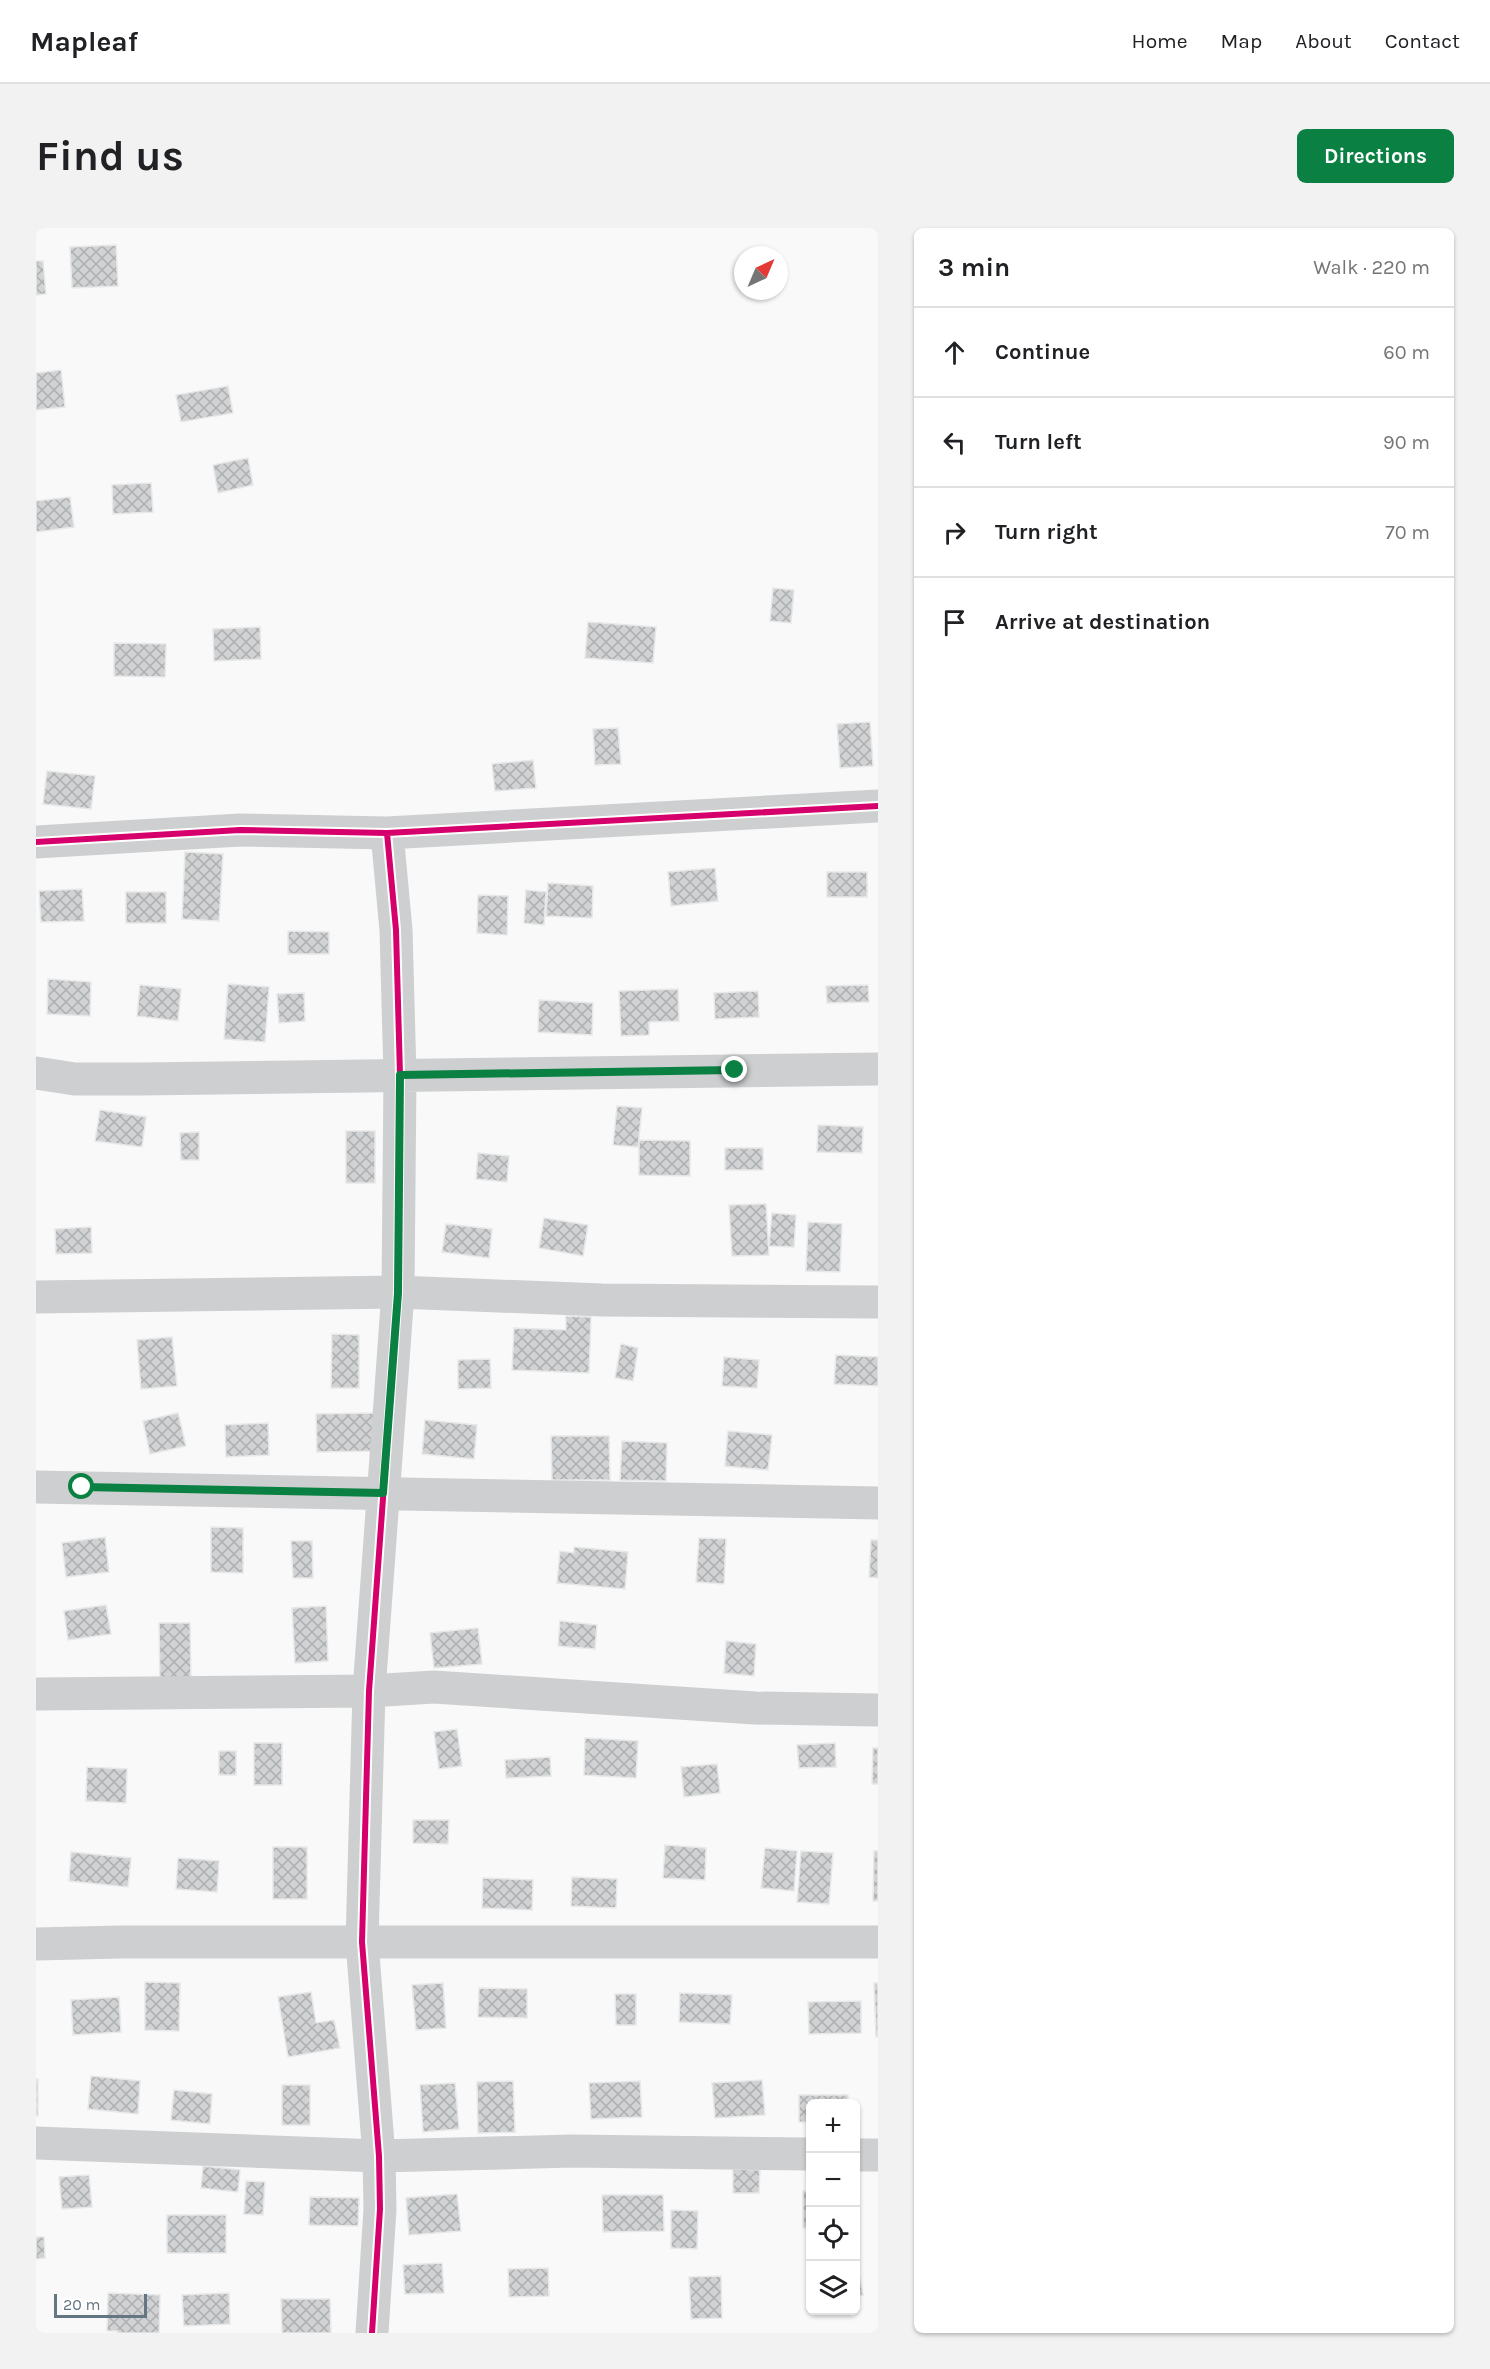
<!DOCTYPE html>
<meta charset="utf-8">
<style>
body{margin:0;font-family:Karla,sans-serif;background:#f2f2f2;color:#202124}
.controls{position:absolute;right:18px;bottom:18px;display:grid;overflow:hidden;border-radius:9px;box-shadow:0 2px 4px #0004}
.controls button{width:54px;height:54px;display:grid;place-items:center;padding:0;border:0;border-bottom:2px solid #e0e0e0;background:#fff;color:#202124;font:30px sans-serif}
.compass{position:absolute;left:698px;top:18px;width:54px;height:54px;border-radius:50%;background:#fff;box-shadow:0 2px 4px #0004;rotate:44deg}
.scale{position:absolute;left:18px;bottom:15px;width:93px;box-sizing:border-box;padding-left:6px;border:3px solid #657683;border-top:0;font-size:16px;line-height:21px;white-space:nowrap;color:#657683;-webkit-text-stroke:4px #fff;paint-order:stroke}
.stop{position:absolute;width:18px;height:18px;margin:-14px;border:4px solid #0b8043;border-radius:50%;background:#fff}
.stop.end{background:#0b8043;border-color:#fff;box-shadow:0 2px 6px #0008}
.list{margin:0;padding:0;list-style:none}
h2{display:flex;justify-content:space-between;align-items:center;height:78px;margin:0;padding:0 24px;font-size:26px}
h2 small{font-size:20px;font-weight:400;color:#757577}
.list li{display:grid;grid-template-columns:39px 1fr auto;gap:18px;align-items:center;box-sizing:border-box;height:90px;padding:0 24px;border-top:2px solid #e0e0e0}
.list b{display:block;font-size:22px;white-space:nowrap}
.list em{font-size:20px;font-style:normal;color:#757577}
.icon{flex:none;width:33px;height:33px;fill:none;stroke:currentColor;stroke-width:2;stroke-linecap:round;stroke-linejoin:round}
.map{position:relative;flex:none;width:842px;height:2105px;overflow:hidden;border-radius:9px}
header{display:flex;align-items:center;gap:36px;box-sizing:border-box;height:84px;padding:0 30px;background:#fff;border-bottom:2px solid #e0e0e0}
header strong{font-size:28px}
nav{display:flex;gap:33px;margin-inline-start:auto;font-size:21px}
.intro{display:flex;align-items:center;justify-content:space-between;box-sizing:border-box;height:144px;padding:0 36px}
h1{margin:0;font-size:42px}
.button{padding:15px 27px;border-radius:9px;background:#0b8043;color:#fff;font-size:21px;font-weight:700}
main{display:flex;gap:36px;padding:0 36px}
aside{flex:1;background:#fff;border-radius:9px;box-shadow:0 2px 4px #0004}
.map>svg:first-child{display:block}
.building{fill:url(#building-cross-hatch);stroke:#e8e8e8;stroke-width:1.5}
.lines{fill:none;stroke-linecap:round;stroke-linejoin:round}
.minor{stroke:#cecfd0;stroke-width:33}
.cycleway-casing{stroke:#fff;stroke-width:10}
.cycleway{stroke:#d6006c;stroke-width:6}
.route{stroke:#0b8043;stroke-width:8}
</style>
<header>
<strong>Mapleaf</strong>
<nav><a>Home</a><a>Map</a><a>About</a><a>Contact</a></nav>
</header>
<div class="intro"><h1>Find us</h1><a class="button">Directions</a></div>
<main>
<div class="map">
<svg width="842" height="2105" viewBox="0 0 842 2105">
<defs>
<pattern id="building-cross-hatch" width="8" height="8" patternUnits="userSpaceOnUse" patternTransform="scale(1.5)"><rect width="8" height="8" fill="#d0d2d3"/><path d="M0 0l8 8M0 8l8-8" fill="none" stroke="#acafb1"/></pattern>
</defs>
<rect width="100%" height="100%" fill="#f9f9f9"/>
<!-- building -->
<path class="building" d="M80,17l2,41 -46,2 -2,-41z
M0,33h7l3,33 -10,1z
M25,142l4,37 -29,3v-37z
M192,158l5,27 -52,9 -5,-27z
M212,230l5,27 -35,8 -5,-28z
M115,255l2,29 -40,2 -1,-29z
M34,269l4,30 -38,5v-31z
M737,360l21,2 -3,33 -21,-2z
M552,394l68,5 -3,36 -68,-5z
M224,399l1,32 -47,2 -1,-32z
M78,415l52,1 -1,33 -51,-1z
M834,494l3,44 -33,2 -3,-44z
M582,500l3,36 -26,1 -2,-36z
M497,532l3,28 -41,3 -3,-27z
M11,543l48,5 -4,33 -48,-5z
M149,624l38,2 -4,67 -37,-2z
M679,640l3,33 -47,5 -3,-34z
M791,644h40v25h-40z
M512,655l45,3 -1,32 -46,-2z
M46,661l2,32 -43,1 -2,-31z
M490,662l20,2 -2,33 -20,-2z
M90,664h40v31h-40z
M442,667l30,1 -1,39 -30,-2z
M252,703l41,1v22h-41z
M12,751l43,3 -1,34 -43,-2z
M192,756l41,3 -4,55 -41,-3z
M104,757l41,4 -3,32 -41,-5z
M832,757l1,17 -42,1 -1,-17z
M642,761l1,32 -30,1v13l-28,1 -2,-45z
M722,763l1,26 -44,2 -1,-26z
M268,765l1,28 -26,2 -2,-29z
M503,772l54,3 -1,32 -54,-3z
M581,878l25,2 -4,39 -25,-2z
M64,882l46,7 -4,30 -47,-6z
M782,897l45,2 -1,26 -45,-1z
M310,903h29v52h-29z
M163,904v28h-18l-1,-27z
M603,912l51,1v35l-51,-1z
M689,920h38v22h-38z
M442,925l31,3 -2,26 -31,-3z
M730,976l3,51 -37,1 -3,-51z
M736,985l24,2 -2,32 -25,-1z
M508,990l44,7 -5,31 -44,-8z
M772,994l34,2 -2,48 -34,-1z
M410,996l46,5 -3,29 -47,-6z
M55,999l1,26 -36,1 -1,-25z
M530,1088l25,1 -2,56 -77,-3 2,-42 52,2z
M296,1106l27,1v53h-28z
M136,1109l5,49 -36,3 -4,-49z
M585,1116l17,4 -5,33 -18,-3z
M800,1127l42,2v29l-44,-2z
M688,1129l35,3 -2,28 -35,-2z
M454,1131l1,29 -33,1v-29z
M142,1185l8,33 -36,8 -7,-33z
M338,1185v38l-57,1 -1,-38z
M389,1192l52,5 -3,34 -52,-5z
M232,1195l1,32 -43,2 -1,-32z
M692,1203l44,4 -4,35 -43,-4z
M515,1208h58l1,44h-58z
M586,1213l45,2 -1,38 -46,-1z
M175,1299l32,1v45l-32,-1z
M69,1309l4,35 -43,5 -4,-34z
M663,1310l27,1 -2,45 -28,-2z
M835,1312h7v38l-9,-1z
M255,1313h21l1,37h-20z
M538,1319l54,5 -3,37 -68,-6 3,-32 14,2z
M70,1377l5,29 -43,6 -4,-29z
M290,1378l2,55 -33,2 -3,-55z
M524,1393l37,4 -2,24 -37,-3z
M123,1395h31l1,57h-31z
M442,1400l4,36 -48,4 -4,-35z
M690,1413l30,3 -2,32 -30,-3z
M421,1501l5,37 -23,3 -5,-37z
M549,1510l53,3 -2,37 -52,-3z
M218,1515h28v42h-28z
M799,1515l1,24 -37,1 -2,-23z
M837,1520h5v36h-6z
M183,1523h17v24h-17z
M514,1529l1,19 -45,2 -1,-18z
M681,1536l3,29 -36,4 -3,-30z
M51,1539l40,2 -1,34 -40,-2z
M377,1592h36l-1,24 -35,-1z
M629,1617l41,3 -1,32 -42,-2z
M237,1619h34v52h-34z
M729,1620l32,3 -3,40 -33,-3z
M765,1623l32,2 -4,51 -32,-2z
M838,1623h4v50h-5z
M35,1624l60,6 -3,29 -59,-6z
M142,1630l41,3 -2,31 -41,-3z
M536,1649l45,2 -1,29 -45,-2z
M447,1650l50,2 -1,30 -50,-2z
M109,1754l35,1 -1,48 -34,-1z
M407,1755l3,45 -30,2 -4,-45z
M838,1755h4v54h-2z
M443,1760l48,1v29l-49,-1z
M275,1764l5,31 18,-3 6,28 -52,9 -10,-60z
M644,1765l52,2 -2,29 -51,-2z
M579,1766h21v31h-20z
M83,1769l2,35 -48,3 -2,-35z
M825,1773v32l-52,1 -1,-32z
M55,1848l49,5 -2,33 -50,-5z
M0,1851h2v37h-2z
M726,1852l3,35 -50,3 -3,-35z
M477,1853l2,51 -37,1 -1,-51z
M604,1853l2,36 -51,2 -2,-36z
M419,1855l4,46 -36,3 -3,-47z
M246,1857h28v40h-28z
M138,1862l38,4 -2,30 -39,-4z
M763,1867h49v9h-38v18h-11z
M167,1938l37,4 -2,22 -37,-4z
M697,1941l27,1 -1,23h-26z
M53,1947l3,32 -30,2 -3,-32z
M210,1953l19,1 -2,33 -19,-1z
M767,1963h7v37h-7z
M421,1966l4,37 -52,4 -3,-37z
M566,1967h61l1,36 -61,1z
M274,1969l49,1 -1,28 -49,-1z
M635,1982l27,1 -1,38 -26,-1z
M131,1987h59v38h-59z
M0,2009h8l1,21 -9,1z
M406,2035l2,30 -39,1 -2,-29z
M512,2040l1,28 -40,1 -1,-28z
M823,2044l4,23 -7,1v-23z
M685,2048l1,42 -31,1 -2,-42z
M72,2065l52,2 -1,38h-42l1,-2h-11z
M193,2065l1,31 -46,2 -2,-31z
M245,2071h49l1,34h-49z"/>
<g class="lines">
<!-- minor -->
<path class="minor" d="M0,614l204,-12 147,3 491,-27
M0,845l39,6h66l737,-10
M0,1069l362,-5 204,8 276,2
M0,1259l842,16
M0,1466l333,-3 65,-4 321,21 123,2
M0,1716l84,-2h758
M0,1915l343,13 194,-5 237,3
M820,1927h22
M336,2105l8,-124 -1,-53 -17,-214 7,-251 29,-399 2,-217 -4,-145 -9,-97"/>
<defs>
<path id="cycleway" d="M0,614l204,-12 147,3 491,-27
M336,2105l8,-124 -1,-53 -17,-214 7,-251 29,-399 2,-217 -4,-145 -9,-97"/>
</defs>
<!-- cycleway casing -->
<use href="#cycleway" class="cycleway-casing"/>
<!-- cycleway -->
<use href="#cycleway" class="cycleway"/>
</g>
<g class="lines">
<!-- route -->
<path class="route" d="M46,1259l301,6 15,-200 2,-218 335,-5"/>
</g>
</svg>
<div class="controls">
<button>+</button>
<button>−</button>
<button><svg class="icon" aria-label="locate" viewBox="0 0 24 24"><circle cx="12" cy="12" r="6"/><path d="M12 2v4M12 18v4M2 12h4M18 12h4"/></svg></button>
<button><svg class="icon" aria-label="layers" viewBox="0 0 24 24"><path d="M12 4l9 5-9 5-9-5zM3 14l9 5 9-5"/></svg></button>
</div>
<svg class="compass" viewBox="-18 -18 36 36"><path d="M0-13l5 13h-10z" fill="#e53935"/><path d="M0 13l5-13h-10z" fill="#757577"/></svg>
<div class="scale">20 m</div>
<div class="stop" style="left:46px;top:1259px"></div>
<div class="stop end" style="left:699px;top:842px"></div>
</div>
<aside>
<h2>3 min<small>Walk · 220 m</small></h2>
<ul class="list">
<li><svg class="icon" aria-label="ahead" viewBox="0 0 24 24"><path d="M12 20V5M6 11l6-6 6 6"/></svg><div><b>Continue</b></div><em>60 m</em></li>
<li><svg class="icon" aria-label="left" viewBox="0 0 24 24"><path d="M17 20v-9H6M10 6l-5 5 5 5"/></svg><div><b>Turn left</b></div><em>90 m</em></li>
<li><svg class="icon" aria-label="right" viewBox="0 0 24 24"><path d="M7 20v-9h11M14 6l5 5-5 5"/></svg><div><b>Turn right</b></div><em>70 m</em></li>
<li><svg class="icon" aria-label="arrive" viewBox="0 0 24 24"><path d="M6 21V4h12l-3 4 3 4H6"/></svg><div><b>Arrive at destination</b></div></li>
</ul>
</aside>
</main>
